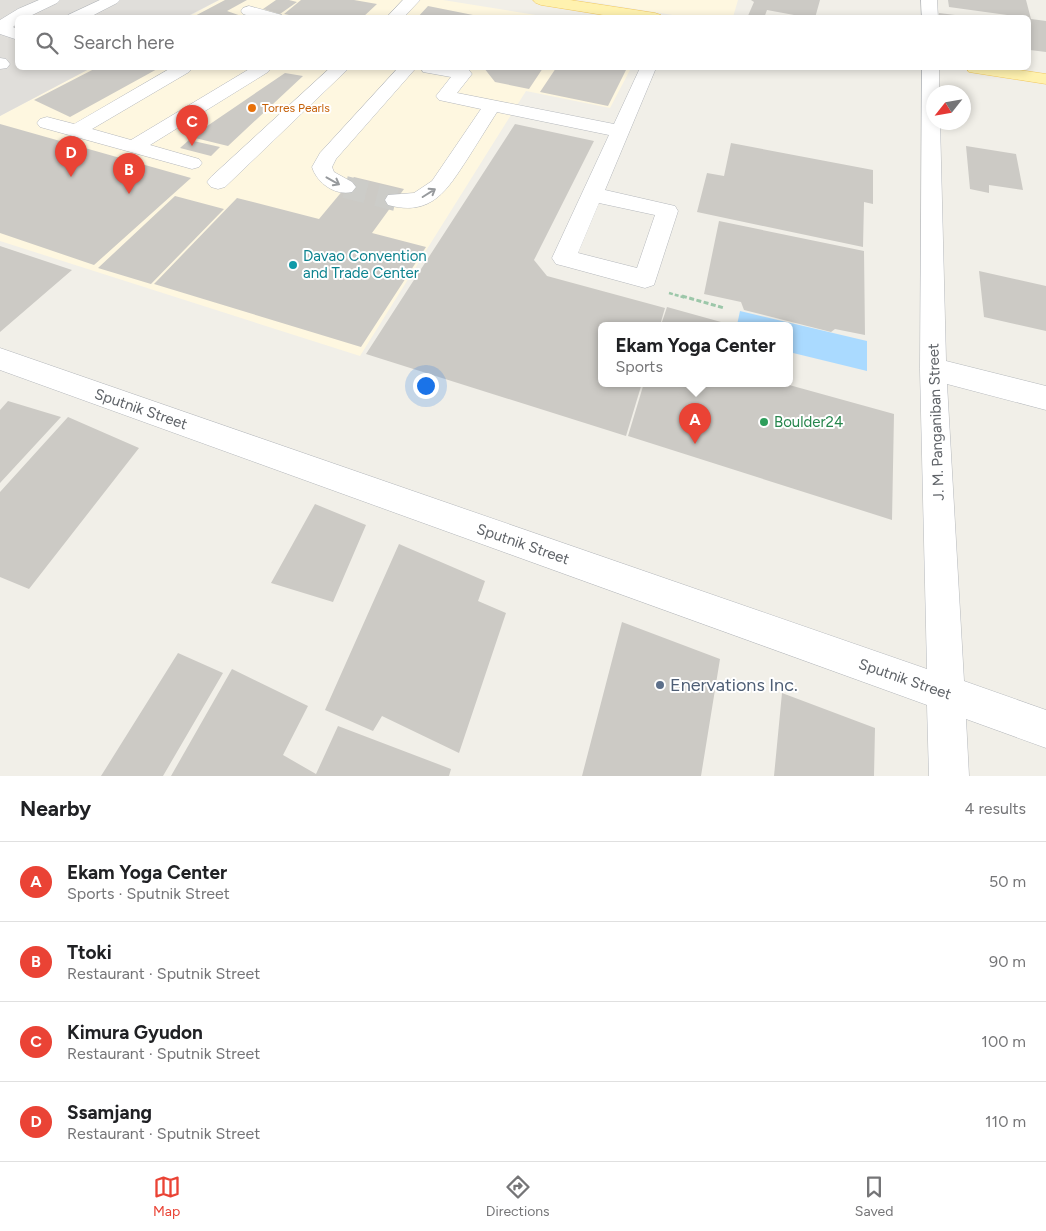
<!DOCTYPE html>
<meta charset="utf-8">
<style>
body{margin:0;font-family:Figtree,sans-serif;background:#f6f6f6;color:#202124}
.compass{position:absolute;left:926px;top:85px;width:45px;height:45px;border-radius:50%;background:#fff;box-shadow:0 2px 8px #0003;rotate:239deg}
.you{position:absolute;left:425px;top:385px;width:18px;height:18px;margin:-12px;border:4px solid #fff;border-radius:50%;background:#1a73e8;box-shadow:0 0 0 8px #1a73e833}
.badge{display:grid;place-items:center;width:32px;height:32px;border-radius:50%;background:#ea4335;color:#fff;font-size:16px;font-weight:700}
.pin{position:absolute;translate:-50% -41px;filter:drop-shadow(0 1px 2px #0008)}
.pin::after{content:'';position:absolute;top:26px;width:18px;height:15px;background:inherit;clip-path:polygon(0 0,100% 0,50% 100%)}
.popup{position:absolute;left:598px;top:322px;width:195px;height:65px;box-sizing:border-box;display:grid;place-content:center;border-radius:8px;background:#fff;filter:drop-shadow(0 1px 4px #0005);font-size:16px;white-space:nowrap;color:#757577}
.popup b{font-size:19px;color:#202124}
.popup::after{content:'';position:absolute;left:50%;top:100%;margin-left:-10px;border:10px solid transparent;border-top-color:#fff}
.list{margin:0;padding:0;list-style:none}
h2{display:flex;justify-content:space-between;align-items:center;height:65px;margin:0;padding:0 20px;font-size:21px}
h2 small{font-size:16px;font-weight:400;color:#757577}
.list li{display:grid;grid-template-columns:32px 1fr auto;gap:15px;align-items:center;box-sizing:border-box;height:80px;padding:0 20px;border-top:1px solid #e0e0e0}
.list b{display:block;font-size:19px;white-space:nowrap}
.list p{margin:0;font-size:16px;white-space:nowrap;color:#757577}
.list em{font-size:16px;font-style:normal;color:#757577}
.icon{flex:none;width:28px;height:28px;fill:none;stroke:currentColor;stroke-width:2;stroke-linecap:round;stroke-linejoin:round}
.map{position:relative;flex:none;width:1046px;height:776px;overflow:hidden}
.search{position:absolute;background:#fff;box-shadow:0 2px 8px #0003;left:15px;right:15px;top:15px;height:55px;display:flex;align-items:center;gap:12px;box-sizing:border-box;padding:0 18px;border-radius:8px;color:#757577;font-size:19px}
.sheet{height:385px;background:#fff}
nav{display:flex;justify-content:space-around;align-items:center;box-sizing:border-box;height:70px;border-top:1px solid #e0e0e0;background:#fff;font-size:14px;color:#757577}
nav a{display:grid;justify-items:center;gap:2px}
nav .on{color:#ea4335}
.map>svg:first-child{display:block}
.commercial{fill:#fef7e0}
.industrial{fill:#e0deda}
.water{fill:#aadaff}
.building{fill:#cccac5}
.lines{fill:none;stroke-linecap:round;stroke-linejoin:round}
.minor-tunnel{stroke:#ccccc8;stroke-width:22;stroke-dasharray:22 11;stroke-linecap:butt}
.minor-casing{stroke:#b5b8bc;stroke-width:1}
.major-casing{stroke:#f2c960;stroke-width:1}
.path-far1{stroke:#9cc7a9;stroke-width:2.5;stroke-dasharray:4 2;stroke-linecap:butt}
.path{stroke:#9cc7a9;stroke-width:3;stroke-dasharray:5 2.5;stroke-linecap:butt}
.minor{fill:#fff;fill-rule:evenodd}
.major{fill:#fff2af;fill-rule:evenodd}
.oneway{stroke:#979a9d}
.food-dot{fill:#e8710a;stroke:#fff;stroke-width:2}
.culture-dot{fill:#0f9aa8;stroke:#fff;stroke-width:2}
.leisure-dot{fill:#2e9e5b;stroke:#fff;stroke-width:2}
.service-dot{fill:#5c6f8a;stroke:#fff;stroke-width:2}
.labels{text-anchor:middle;dominant-baseline:central;stroke-width:4;stroke-linejoin:round;paint-order:stroke}
.far-food-label{font-size:12px;fill:#c56008;stroke:#fff;text-anchor:start}
.culture-label{font-size:15px;fill:#0d838f;stroke:#fff;text-anchor:start}
.street-label{font-size:15px;fill:#5f6368;stroke:#fff}
.leisure-label{font-size:15px;fill:#27864d;stroke:#fff;text-anchor:start}
.near-service-label{font-size:18px;fill:#4e5e75;stroke:#fff;text-anchor:start}
</style>
<div class="map">
<svg width="1046" height="776" viewBox="0 0 1046 776">
<rect width="100%" height="100%" fill="#f1efe8"/>
<!-- commercial -->
<path class="commercial" d="M219,0h224l105,17 -362,1z
M581,0h157l-5,17 -42,1z
M91,68h540l-21,40 -84,-17 -166,265 -360,-115v-125z"/>
<!-- industrial -->
<path class="industrial" d="M0,0h219l-33,17 -168,1v50h73l-91,48z"/>
<!-- water -->
<path class="water" d="M740,311l127,30v30l-78,-19v-27h-52z"/>
<!-- building -->
<path class="building" d="M225,0h22l-20,11 20,7h-56z
M276,0h13l8,2 -17,12 -17,-5z
M301,0h53l23,4 -15,14h-58l-20,-4z
M751,0h69l-5,18h-22l1,-3 -27,-5 -3,8h-17l7,-16z
M948,0h78l5,19 15,2v31l-16,-2 -2,-32 -79,-11z
M428,6l55,11v1h-66z
M939,13l24,3v2h-24z
M96,68h63l-89,49 -36,-17z
M484,68h59l-14,21 -34,-7z
M556,68h71l-19,38 -68,-14z
M285,73l18,3 -75,70 -37,-9z
M0,124l191,54 -97,87 -94,-32z
M515,124l79,17 -60,119 13,16 118,32 -5,17h-59v58h41l-16,53 -260,-82z
M189,140l31,7 -9,9 -31,-8z
M731,143l142,27v34l-9,-2 -1,45 -166,-35 10,-39 17,3z
M966,146l50,8 7,36 -34,-5v8l-19,-4z
M354,177l50,12 -32,44 54,14 -65,100 -207,-63 83,-86 82,21z
M175,196l49,13 -73,75 -53,-16z
M719,221l145,30 1,84 -30,-6 -4,3 -87,-22 -3,-8 -37,-8z
M0,246l72,24 -72,62z
M979,271l67,15v45l-62,-14z
M667,307l54,15 -1,3h-59z
M644,383h138l112,31 -2,106 -264,-84z
M8,401l53,16 -61,66v-73z
M68,417l71,31 -110,141 -29,-12v-85z
M315,504l51,21 -33,77 -62,-19z
M399,544l86,37 -7,20 28,12 -47,140 -77,-37 -9,15 -48,-21z
M622,622l98,37 -19,117h-119z
M178,653l45,20 -60,103h-62z
M232,669l76,37 -25,49 33,19 22,-48 113,43 -2,7h-278z
M782,693l93,35 -1,48h-100z"/>
<g class="lines">
<!-- minor-tunnel -->
<path class="minor-tunnel" d="M345,187l51,13"/>
<defs>
<path id="minor" d="M39,0h21l-3,3 -31,15h-8v5l-5,4 5,3v10l-18,-6v-14l18,-11z
M100,0h20l-3,3 -29,15h-22l2,-3z
M403,0h17l-17,18h-17z
M921,0h16l1,18h-16z
M249,6l33,9 2,3h-28l-13,-4 -2,-3 2,-3z
M0,58l6,1 4,5 -3,4 -7,1z
M171,68h21l-3,4 -97,57 39,11 120,-72h20l-3,4 -118,73 49,14 3,4 -3,4 -7,2 -7,-2 -145,-40 -3,-4 3,-4 7,-2 27,7z
M330,68h19l-124,119 -7,2 -7,-2 -4,-5 4,-5z
M398,68h18l-80,91 -4,8 2,5 18,10 4,5 -4,5c-17,4 -35,-9 -40,-25l8,-14z
M421,68h35l13,2 3,4 -15,19 157,31 26,-56h16l-51,122 70,16 3,5 -24,74 -9,3 -81,-22 -8,-2 -4,-6 57,-123 -112,-23c-10,15 -19,31 -29,46 -21,32 -36,59 -80,47l-3,-5 3,-5 26,-2 18,-12 49,-72 -42,-9 -3,-4 15,-19 -28,-5zM599,203l56,12 -18,53 -59,-15z
M922,68h17v24h-5v30h6l6,239 100,25v24l-99,-26 17,297 82,29v38l-80,-29 3,57h-40l-2,-71 -927,-335v-22l927,321 -7,-300z"/>
<path id="major" d="M533,0h37l85,13 6,2 2,3h-41l-81,-13 -5,-2z
M966,68h40l40,6v10l-71,-11 -6,-1z"/>
</defs>
<!-- minor casing -->
<use href="#minor" class="minor-casing"/>
<!-- major casing -->
<use href="#major" class="major-casing"/>
<!-- path-far1 -->
<path class="path-far1" d="M669,293l17,5"/>
<!-- path -->
<path class="path" d="M682,296l42,12"/>
<!-- minor -->
<use href="#minor" class="minor"/>
<!-- major -->
<use href="#major" class="major"/>
</g>
<!-- one-way arrows -->
<defs><path id="oneway-shaft" d="M-6 0H5M1.5-3L5.5 0L1.5 3" fill="none" stroke-width="1.6" stroke-linecap="round" stroke-linejoin="round" transform="scale(1.25)"/></defs>
<g class="oneway">
<use href="#oneway-shaft" transform="translate(333 181) rotate(29)"/>
<use href="#oneway-shaft" transform="translate(429 193) rotate(-32)"/>
</g>
<!-- markers -->
<circle class="food-dot" cx="252" cy="108" r="5"/>
<circle class="culture-dot" cx="293" cy="265" r="5"/>
<circle class="leisure-dot" cx="764" cy="422" r="5"/>
<circle class="service-dot" cx="660" cy="685" r="5"/>
<g class="labels">
<!-- far-food labels -->
<g class="far-food-label">
<text x="262" y="108">Torres Pearls</text>
</g>
<!-- culture labels -->
<g class="culture-label">
<text x="303" y="256">Davao Convention<tspan x="303" dy="17">and Trade Center</tspan></text>
</g>
<!-- street labels -->
<g class="street-label">
<text transform="translate(141 409) rotate(19)">Sputnik Street</text>
<text transform="translate(936 422) rotate(-92)">J. M. Panganiban Street</text>
<text transform="translate(523 544) rotate(19)">Sputnik Street</text>
<text transform="translate(905 679) rotate(19)">Sputnik Street</text>
</g>
<!-- leisure labels -->
<g class="leisure-label">
<text x="774" y="422">Boulder24</text>
</g>
<!-- near-service labels -->
<g class="near-service-label">
<text x="670" y="685">Enervations Inc.</text>
</g>
</g>
</svg>
<svg class="compass" viewBox="-18 -18 36 36"><path d="M0-13l5 13h-10z" fill="#e53935"/><path d="M0 13l5-13h-10z" fill="#757577"/></svg>
<div class="you"></div>
<div class="pin badge" style="left:695px;top:444px">A</div>
<div class="popup"><b>Ekam Yoga Center</b>Sports</div>
<div class="pin badge" style="left:129px;top:194px">B</div>
<div class="pin badge" style="left:192px;top:146px">C</div>
<div class="pin badge" style="left:71px;top:177px">D</div>
<div class="search"><svg class="icon" aria-label="search" viewBox="0 0 24 24"><circle cx="10" cy="10" r="6"/><path d="M15 15l6 6"/></svg>Search here</div>
</div>
<section class="sheet">
<h2>Nearby<small>4 results</small></h2>
<ul class="list">
<li><span class="badge">A</span><div><b>Ekam Yoga Center</b><p>Sports · Sputnik Street</p></div><em>50 m</em></li>
<li><span class="badge">B</span><div><b>Ttoki</b><p>Restaurant · Sputnik Street</p></div><em>90 m</em></li>
<li><span class="badge">C</span><div><b>Kimura Gyudon</b><p>Restaurant · Sputnik Street</p></div><em>100 m</em></li>
<li><span class="badge">D</span><div><b>Ssamjang</b><p>Restaurant · Sputnik Street</p></div><em>110 m</em></li>
</ul>
</section>
<nav>
<a class="on"><svg class="icon" aria-label="map" viewBox="0 0 24 24"><path d="M3 6l6-2 6 2 6-2v14l-6 2-6-2-6 2zM9 4v14M15 6v14"/></svg>Map</a>
<a><svg class="icon" aria-label="directions" viewBox="0 0 24 24"><path d="M12 3l9 9-9 9-9-9zM9 14v-3h6M13 9l2 2-2 2"/></svg>Directions</a>
<a><svg class="icon" aria-label="saved" viewBox="0 0 24 24"><path d="M7 4h10v16l-5-4-5 4z"/></svg>Saved</a>
</nav>
